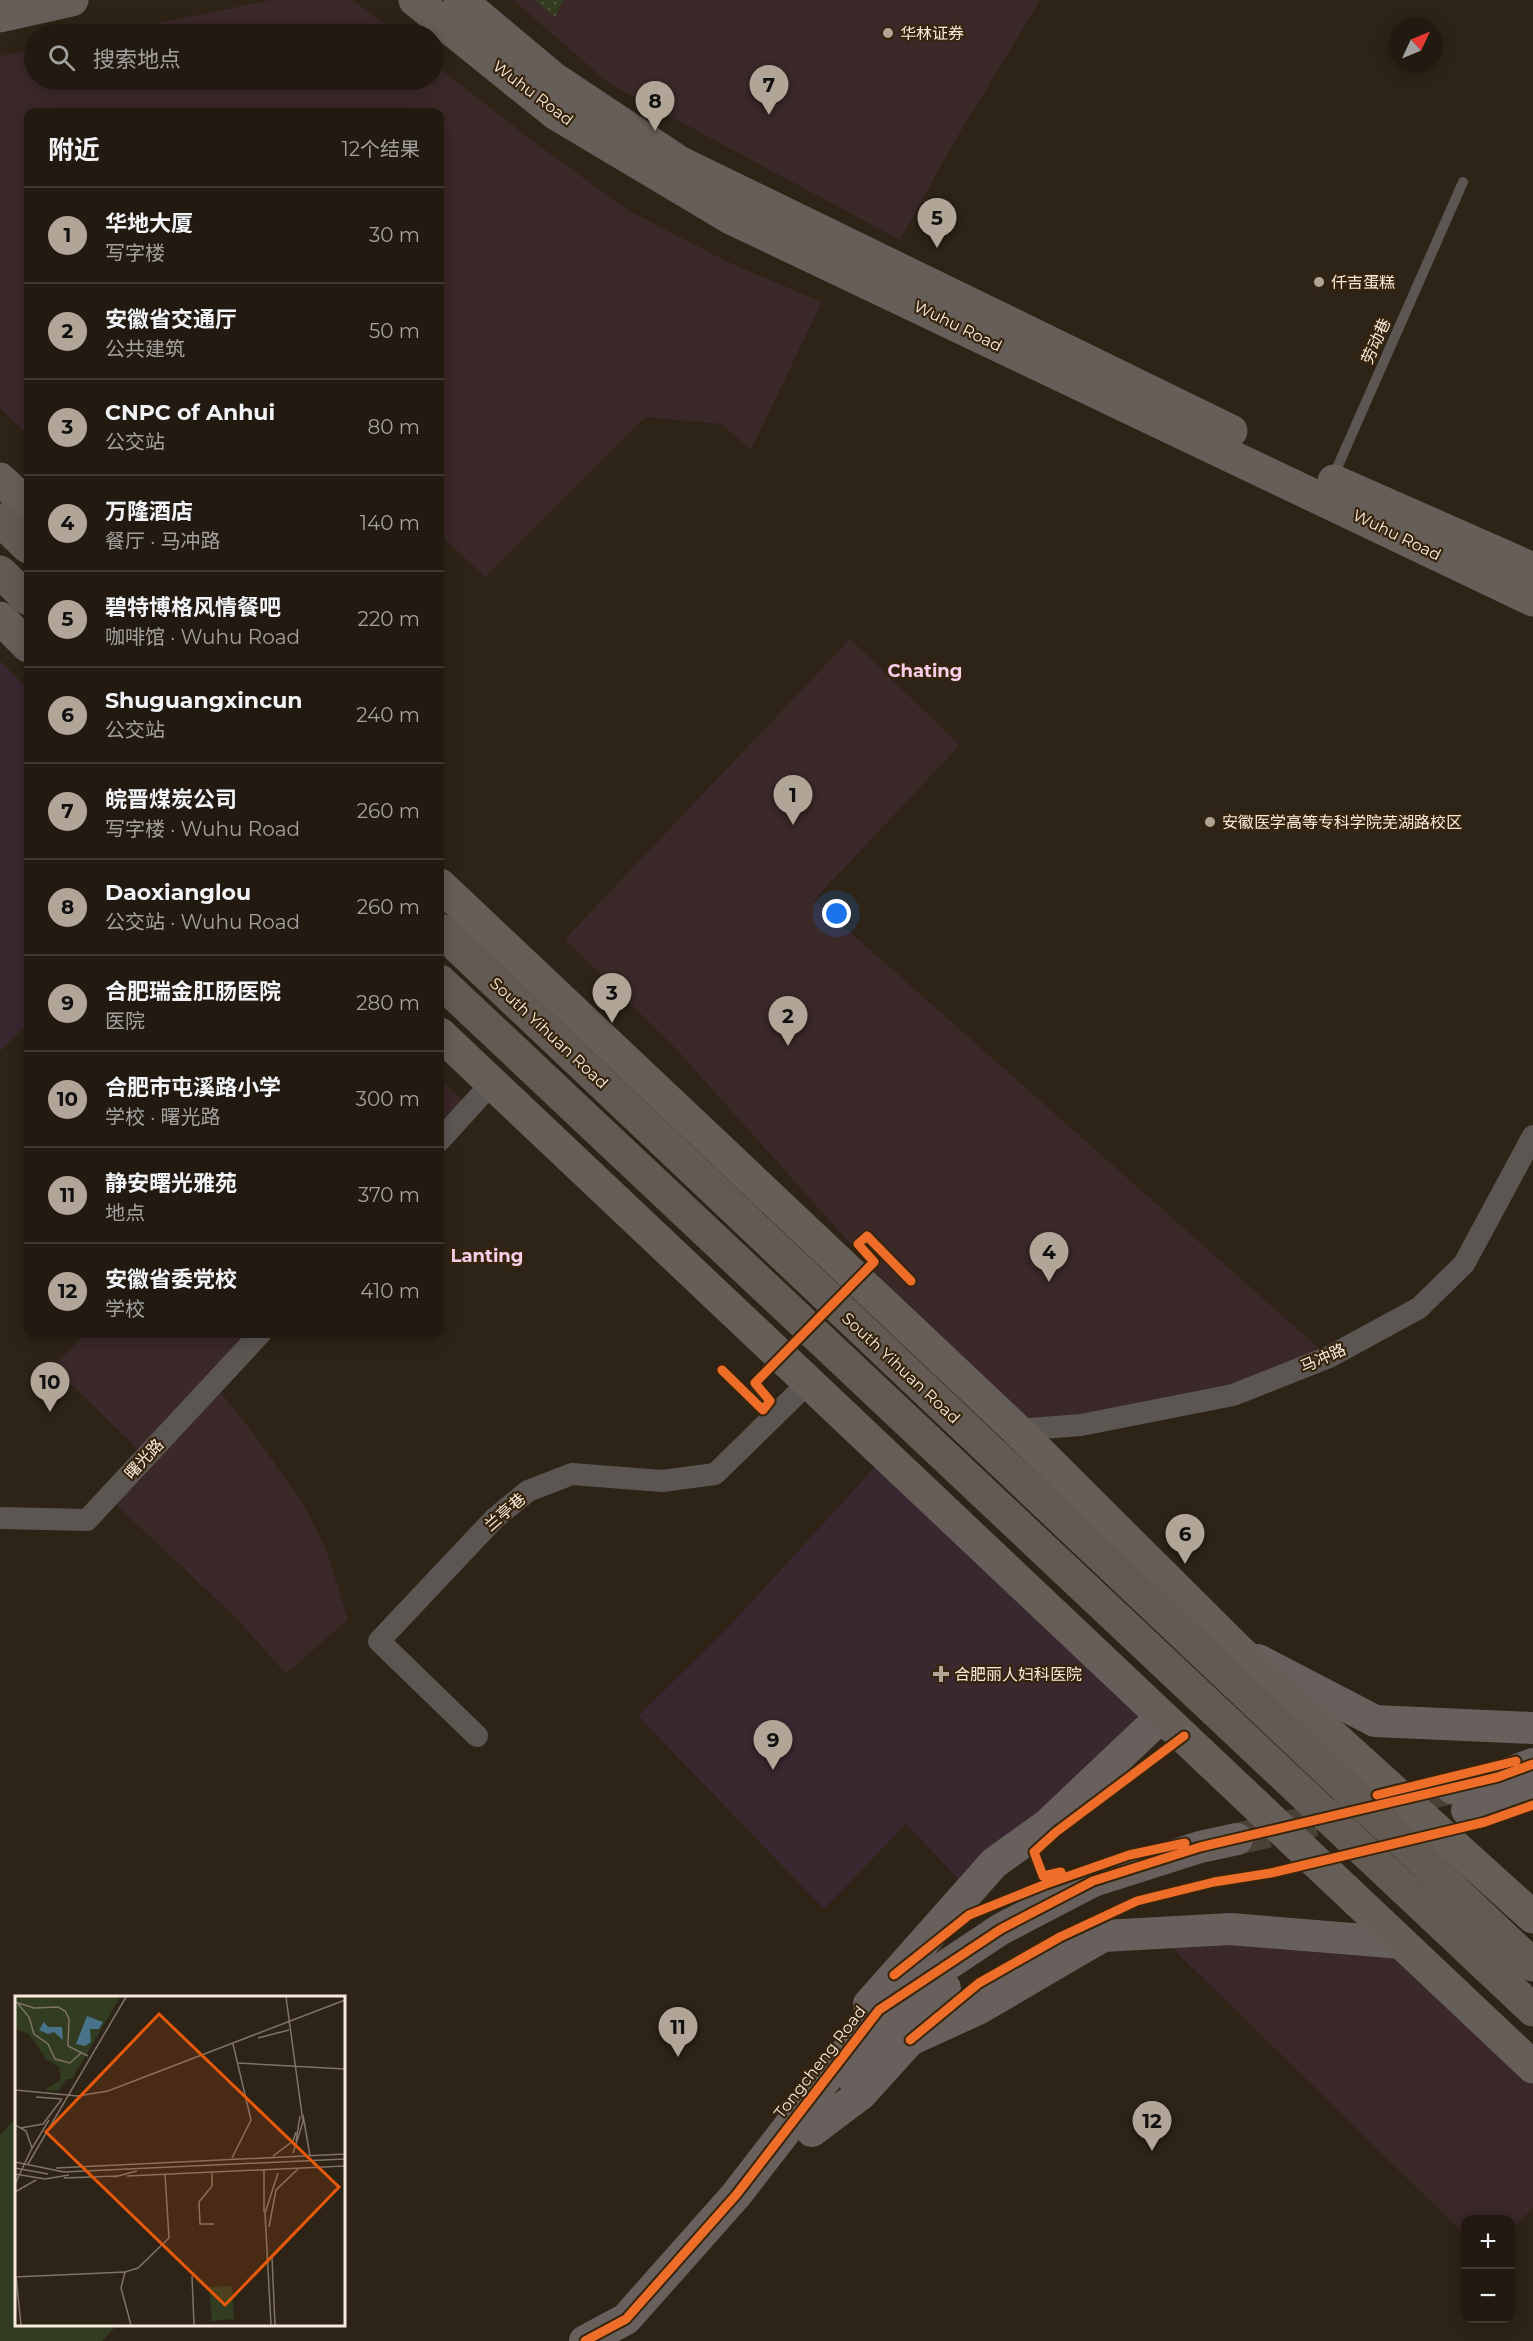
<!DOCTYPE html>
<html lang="zh">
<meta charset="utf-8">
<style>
body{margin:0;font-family:Montserrat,"Noto Sans SC",sans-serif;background:#2e271e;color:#f1f3f6}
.controls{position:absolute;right:18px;bottom:18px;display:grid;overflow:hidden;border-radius:12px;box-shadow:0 3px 15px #0003}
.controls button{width:54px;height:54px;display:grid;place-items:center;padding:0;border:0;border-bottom:2px solid #3f3830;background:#221a10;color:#f1f3f6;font:30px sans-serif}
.compass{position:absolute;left:1389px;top:18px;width:54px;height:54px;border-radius:50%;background:#221a10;box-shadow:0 3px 15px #0003;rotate:46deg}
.you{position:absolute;left:837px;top:914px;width:21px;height:21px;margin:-15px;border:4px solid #fff;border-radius:50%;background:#1a73e8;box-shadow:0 0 0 9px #1a73e833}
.badge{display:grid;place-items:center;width:39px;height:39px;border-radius:50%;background:#b1a597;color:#111;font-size:20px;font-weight:700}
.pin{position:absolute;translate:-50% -50px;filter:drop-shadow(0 2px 3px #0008)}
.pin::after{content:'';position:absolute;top:32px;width:21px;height:18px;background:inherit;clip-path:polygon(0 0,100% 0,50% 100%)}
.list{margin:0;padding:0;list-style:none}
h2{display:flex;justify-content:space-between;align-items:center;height:78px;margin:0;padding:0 24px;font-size:26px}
h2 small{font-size:20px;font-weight:400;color:#a2a19f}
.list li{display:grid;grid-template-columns:39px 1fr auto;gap:18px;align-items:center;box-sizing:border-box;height:96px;padding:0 24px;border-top:2px solid #3f3830}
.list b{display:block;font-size:22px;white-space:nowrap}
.list p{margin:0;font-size:20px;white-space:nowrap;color:#a2a19f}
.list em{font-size:20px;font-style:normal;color:#a2a19f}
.icon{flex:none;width:33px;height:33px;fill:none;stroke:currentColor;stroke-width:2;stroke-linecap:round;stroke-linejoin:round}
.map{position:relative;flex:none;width:1533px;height:2341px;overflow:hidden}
.search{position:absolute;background:#221a10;box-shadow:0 3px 15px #0003;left:24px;top:24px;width:420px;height:66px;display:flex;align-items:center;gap:15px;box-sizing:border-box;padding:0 21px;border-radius:33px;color:#a2a19f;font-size:22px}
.panel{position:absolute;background:#221a10;box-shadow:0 3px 15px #0003;left:24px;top:108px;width:420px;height:1230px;border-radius:12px}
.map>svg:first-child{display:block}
.commercial{fill:#3b2829}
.medical{fill:#39282f}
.green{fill:#323c20}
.garden{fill:url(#garden-dots)}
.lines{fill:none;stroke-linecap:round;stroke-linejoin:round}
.secondary-tunnel{stroke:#4b4134;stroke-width:32;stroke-dasharray:32 16;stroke-linecap:butt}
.lane{stroke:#5c5653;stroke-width:10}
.street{stroke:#5c5653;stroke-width:22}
.secondary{stroke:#68605d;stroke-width:32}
.primary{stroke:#665e58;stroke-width:33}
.highway{stroke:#635a54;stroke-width:33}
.cycleway-casing{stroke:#37240c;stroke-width:13}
.cycleway{stroke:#ee6e29;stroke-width:9}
.poi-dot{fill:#b1a597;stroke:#37240c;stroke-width:2}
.labels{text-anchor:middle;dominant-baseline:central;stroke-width:4.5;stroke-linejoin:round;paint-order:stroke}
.poi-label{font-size:16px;fill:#f8ebdd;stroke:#37240c;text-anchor:start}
.street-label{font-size:16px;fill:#f8ebdd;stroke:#37240c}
.neighbourhood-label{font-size:18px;font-weight:bold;fill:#f7cde9;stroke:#37240c}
.inset-road{fill:none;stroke:#7e7366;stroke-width:1.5}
.view{fill:#e8590c;fill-opacity:0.15;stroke:#e8590c;stroke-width:3}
.inset-edge{fill:none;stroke:#f8ebdd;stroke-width:3}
</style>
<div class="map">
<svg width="1533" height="2341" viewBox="0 0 1533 2341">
<defs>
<pattern id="garden-dots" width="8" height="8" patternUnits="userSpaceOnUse" patternTransform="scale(1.5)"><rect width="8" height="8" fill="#323c20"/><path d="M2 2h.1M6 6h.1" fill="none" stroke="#505840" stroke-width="1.8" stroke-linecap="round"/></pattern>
</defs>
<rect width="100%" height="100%" fill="#2d2316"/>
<!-- commercial -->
<path class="commercial" d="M271,0h82l44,34h-292z
M513,0h527l-87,144 -53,96 -290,-156z
M34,49v31h400v-16l100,78 94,68 98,51 96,41 -71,148 -30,-26 -76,-7 -160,160 -45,-42v-423h-412v323l-28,-27v-352z
M850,639l110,106 -146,155 515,457 -96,38 -216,35 -339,-379 -113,-112z
M440,1079l28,27 -28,32z
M85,1334h175l-46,50 39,49 50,70 23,46 22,70 -62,55 -50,-56 -128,-121 37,-41 -92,-89z
M1157,1933l245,10 131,124v141l-22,22 -1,-10h-44l-1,15z"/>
<!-- medical -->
<path class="medical" d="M0,661l28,28v335l-28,27z
M886,1455l276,261 -193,174 -63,-66 -82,85 -186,-193 86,-84z"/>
<!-- green -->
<path class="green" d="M15,2119l1,1v204l101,1 -15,16h-102v-206z"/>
<!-- garden -->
<path class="garden" d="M534,0h29l-8,17z"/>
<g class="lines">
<!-- secondary-tunnel -->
<path class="secondary-tunnel" d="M1237,1839l215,-51"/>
<!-- lane -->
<path class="lane" d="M1333,477l130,-295"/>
<!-- street -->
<path class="street" d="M440,1140l52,-57
M1017,1430l64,-5 152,-30 96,-38 90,-49 45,-44 69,-128
M0,1518l87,2 173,-186
M477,1736l-98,-95 116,-123 33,-27 44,-17 90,7 53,-7 94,-92"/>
<!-- secondary -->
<path class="secondary" d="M1258,1660l117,61 158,7
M1452,1788l46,-11 35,-13
M1467,1810l66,-20
M869,2004l125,-141 53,-38 115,-109
M852,2077c22,-30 62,-68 93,-89
M812,2131l49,-37 49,-54 68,-31 125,-73 127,-7 172,14
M585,2341l41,-22 110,-124 143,-185 122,-81 92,-48 107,-34 37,-8"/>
<!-- primary -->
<path class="primary" d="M415,0l140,113 176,105 802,382
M460,0l93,78 126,84 552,269
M0,16l72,-16
M0,479l28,26
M1334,481l199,88
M0,618l28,28
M440,885l577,545 221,220 295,267
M440,1034l1093,1033"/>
<!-- highway -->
<path class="highway" d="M0,520l28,27
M0,572l28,27
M440,930l1093,1035
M440,981l1093,1029"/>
<defs>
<path id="cycleway" d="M722,1370l41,40 7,-9 -15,-18 119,-121 -16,-18 9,-8 44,45
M1377,1795l139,-34
M1061,1872l-18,4 -9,-24 22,-20 128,-96
M894,1975l75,-60 77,-31 83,-29 56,-12
M910,2040l69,-57 81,-46 77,-36 77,-19 57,-9 214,-51 48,-17
M585,2341l41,-22 110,-124 143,-185 122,-81 92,-48 107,-34 298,-70 35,-13"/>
</defs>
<!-- cycleway casing -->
<use href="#cycleway" class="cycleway-casing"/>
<!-- cycleway -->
<use href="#cycleway" class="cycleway"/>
</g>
<!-- markers -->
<g class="poi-dot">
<circle cx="888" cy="33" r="6"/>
<circle cx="1319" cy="282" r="6"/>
<circle cx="1210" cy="822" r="6"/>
<path d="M938 1665h6v6h6v6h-6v6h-6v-6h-6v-6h6z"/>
</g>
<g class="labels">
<!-- poi labels -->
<g class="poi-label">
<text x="900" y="33">华林证券</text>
<text x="1331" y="282">仟吉蛋糕</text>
<text x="1222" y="822">安徽医学高等专科学院芜湖路校区</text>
<text x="954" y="1674">合肥丽人妇科医院</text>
</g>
<!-- street labels -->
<g class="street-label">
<text transform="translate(533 93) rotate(37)">Wuhu Road</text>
<text transform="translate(958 326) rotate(26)">Wuhu Road</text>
<text transform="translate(1376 341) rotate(-66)">劳动巷</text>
<text transform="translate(1397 535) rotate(26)">Wuhu Road</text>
<text transform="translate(549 1033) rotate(43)">South Yihuan Road</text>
<text transform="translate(1323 1358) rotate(-24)">马冲路</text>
<text transform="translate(901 1368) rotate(43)">South Yihuan Road</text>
<text transform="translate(144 1459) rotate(-47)">曙光路</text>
<text transform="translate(505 1512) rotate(-41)">兰亭巷</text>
<text transform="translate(820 2062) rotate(-52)">Tongcheng Road</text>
</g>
<!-- neighbourhood labels -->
<g class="neighbourhood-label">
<text x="925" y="671">Chating</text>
<text x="487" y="1256">Lanting</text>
</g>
</g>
<!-- overview -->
<g transform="translate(15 1996)">
<rect width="330" height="330" fill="#2d2316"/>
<path d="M0,1h105l-48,82h-5l-9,12 -14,-1 17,-10 -2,-13 -13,-8 -17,-25 -14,-5zM217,290l2,33 -22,2 -3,-34z" fill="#323c20"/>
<path d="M72,20l16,6 -4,7h-9l1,13 -6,4 -9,-2zM29,26l4,5h14l1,13 -9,-8 -6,2 -9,-4z" fill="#49738a"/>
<path class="inset-road" d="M271,1l17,125 -10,31M0,6l19,6 24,-1 7,4 4,8 -1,27 20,10M3,8l11,13 5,17 14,10 7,15 15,4 11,-10M243,42l31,-8M223,67l107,6M0,94l63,6 30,-5 237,-91M21,101l26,2M288,119l7,41M0,129l11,6 6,17 -17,36M6,132l22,-4 19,-25M281,145l4,-25M16,154l18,-30M258,160l20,-15 3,-9M217,162l19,-38 -18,-76M0,166l49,10 281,-13M13,168l98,-167M0,172l33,6M41,172l289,-14M249,173v43M197,177v13l-13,16 1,22h14M0,178l30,5 24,-4M112,180l218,-10M99,181l23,-6M49,182l53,-2M0,196l21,-12M254,231l7,-37 22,-21M257,261l3,68M177,280l2,49M0,281l110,-5M1,281l5,48M116,329l-10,-37 4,-16 13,-4 31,-30 -4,-64M256,329l-6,-112 13,-40"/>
<path class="view" d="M144,18l180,173 -114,118 -179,-173z"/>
<rect width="330" height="330" class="inset-edge"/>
</g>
</svg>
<div class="controls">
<button>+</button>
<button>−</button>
</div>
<svg class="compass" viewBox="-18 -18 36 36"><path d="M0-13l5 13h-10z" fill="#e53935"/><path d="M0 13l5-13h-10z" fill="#a2a19f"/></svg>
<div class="you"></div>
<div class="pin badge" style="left:793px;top:825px">1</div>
<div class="pin badge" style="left:788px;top:1046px">2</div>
<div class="pin badge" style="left:612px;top:1023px">3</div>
<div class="pin badge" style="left:1049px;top:1282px">4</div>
<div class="pin badge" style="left:937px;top:248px">5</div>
<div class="pin badge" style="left:1185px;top:1564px">6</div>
<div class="pin badge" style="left:769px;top:115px">7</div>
<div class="pin badge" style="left:655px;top:131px">8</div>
<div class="pin badge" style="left:773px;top:1770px">9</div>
<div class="pin badge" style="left:50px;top:1412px">10</div>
<div class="pin badge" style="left:678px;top:2057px">11</div>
<div class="pin badge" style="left:1152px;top:2151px">12</div>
<div class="search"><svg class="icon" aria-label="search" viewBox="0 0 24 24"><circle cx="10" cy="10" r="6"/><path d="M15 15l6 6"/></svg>搜索地点</div>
<section class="panel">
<h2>附近<small>12个结果</small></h2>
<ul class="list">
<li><span class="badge">1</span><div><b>华地大厦</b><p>写字楼</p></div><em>30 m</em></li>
<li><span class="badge">2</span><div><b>安徽省交通厅</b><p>公共建筑</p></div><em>50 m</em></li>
<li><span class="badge">3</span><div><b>CNPC of Anhui</b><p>公交站</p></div><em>80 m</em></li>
<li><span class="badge">4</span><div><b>万隆酒店</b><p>餐厅 · 马冲路</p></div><em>140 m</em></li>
<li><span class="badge">5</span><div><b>碧特博格风情餐吧</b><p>咖啡馆 · Wuhu Road</p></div><em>220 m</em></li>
<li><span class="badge">6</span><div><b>Shuguangxincun</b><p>公交站</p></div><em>240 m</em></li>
<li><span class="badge">7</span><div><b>皖晋煤炭公司</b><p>写字楼 · Wuhu Road</p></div><em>260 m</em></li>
<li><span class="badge">8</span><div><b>Daoxianglou</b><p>公交站 · Wuhu Road</p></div><em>260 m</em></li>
<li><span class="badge">9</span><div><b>合肥瑞金肛肠医院</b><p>医院</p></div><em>280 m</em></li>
<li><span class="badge">10</span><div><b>合肥市屯溪路小学</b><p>学校 · 曙光路</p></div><em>300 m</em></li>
<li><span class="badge">11</span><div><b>静安曙光雅苑</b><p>地点</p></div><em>370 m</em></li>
<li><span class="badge">12</span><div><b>安徽省委党校</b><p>学校</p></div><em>410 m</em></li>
</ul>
</section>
</div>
